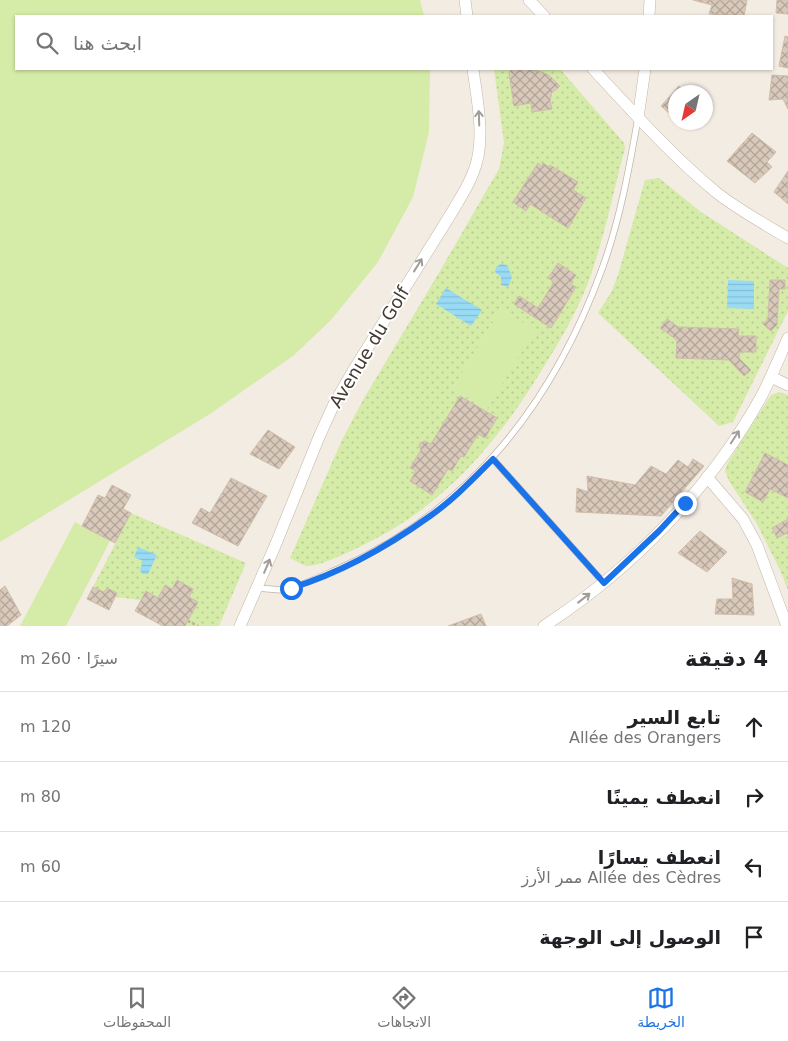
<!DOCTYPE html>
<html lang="ar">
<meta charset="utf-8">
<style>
body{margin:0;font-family:"DejaVu Sans","Noto Sans Arabic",sans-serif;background:#f6f6f6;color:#202124;direction:rtl}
.compass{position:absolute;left:668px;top:85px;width:45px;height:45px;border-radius:50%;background:#fff;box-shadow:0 1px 4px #0004;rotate:214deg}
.stop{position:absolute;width:15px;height:15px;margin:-11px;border:4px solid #1a73e8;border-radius:50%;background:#fff}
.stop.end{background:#1a73e8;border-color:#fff;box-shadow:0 1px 5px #0008}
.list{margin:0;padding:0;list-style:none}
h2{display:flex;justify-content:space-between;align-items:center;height:65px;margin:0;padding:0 20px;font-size:21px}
h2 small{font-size:16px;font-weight:400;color:#757577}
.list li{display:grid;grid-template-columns:32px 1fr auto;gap:15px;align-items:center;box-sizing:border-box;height:70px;padding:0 20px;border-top:1px solid #e0e0e0}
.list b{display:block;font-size:19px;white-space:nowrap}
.list p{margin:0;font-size:16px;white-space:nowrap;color:#757577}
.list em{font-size:16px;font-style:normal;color:#757577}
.icon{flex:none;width:28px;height:28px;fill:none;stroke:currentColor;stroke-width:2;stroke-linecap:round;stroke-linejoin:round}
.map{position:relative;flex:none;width:788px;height:626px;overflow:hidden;direction:ltr}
.search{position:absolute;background:#fff;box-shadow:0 1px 4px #0004;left:15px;right:15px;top:15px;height:55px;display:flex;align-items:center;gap:12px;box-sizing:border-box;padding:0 18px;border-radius:0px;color:#757577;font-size:19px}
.sheet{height:345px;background:#fff}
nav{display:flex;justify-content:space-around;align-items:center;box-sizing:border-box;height:70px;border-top:1px solid #e0e0e0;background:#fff;font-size:14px;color:#757577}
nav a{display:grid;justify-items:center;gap:2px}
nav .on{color:#1a73e8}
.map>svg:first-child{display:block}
.park{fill:#d5eba8}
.garden{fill:url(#garden-dots);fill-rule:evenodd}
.water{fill:url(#water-rules)}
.building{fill:url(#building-cross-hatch);stroke:#d0bdaa}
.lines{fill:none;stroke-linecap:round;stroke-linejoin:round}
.service-casing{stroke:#c2b5a8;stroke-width:7}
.minor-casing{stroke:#c2b5a8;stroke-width:12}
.path{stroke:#c2ac95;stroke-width:2.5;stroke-dasharray:2.5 2.5;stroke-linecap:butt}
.service{stroke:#fff;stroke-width:5.5}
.minor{stroke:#fff;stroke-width:11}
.oneway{stroke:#a29d99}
.route{stroke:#1a73e8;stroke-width:6}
.labels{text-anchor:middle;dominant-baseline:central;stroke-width:4;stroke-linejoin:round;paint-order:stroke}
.street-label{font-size:18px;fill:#453b33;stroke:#fff}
</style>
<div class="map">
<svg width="788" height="626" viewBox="0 0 788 626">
<defs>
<pattern id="garden-dots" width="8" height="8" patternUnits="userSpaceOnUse" patternTransform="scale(1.25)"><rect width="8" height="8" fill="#d5eba8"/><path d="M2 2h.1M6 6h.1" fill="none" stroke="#b8ca91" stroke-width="1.8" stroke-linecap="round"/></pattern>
<pattern id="water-rules" width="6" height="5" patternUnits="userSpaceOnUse" patternTransform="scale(1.25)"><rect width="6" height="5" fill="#99dbf5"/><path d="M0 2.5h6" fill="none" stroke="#85bdd2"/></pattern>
<pattern id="building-cross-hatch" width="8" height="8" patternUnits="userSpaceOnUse" patternTransform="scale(1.25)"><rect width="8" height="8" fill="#d8c9ba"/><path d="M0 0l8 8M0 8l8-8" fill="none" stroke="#b1a498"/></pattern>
</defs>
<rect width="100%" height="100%" fill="#f3ece3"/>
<!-- park -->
<path class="park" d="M0,0h420l4,16h-408v53h414l-1,63 -16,65 -35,65 -47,58 -38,36 -83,58 -210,128z
M501,309l35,21 -49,79 -34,-21z
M75,522l35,19 -44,85h-46z"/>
<!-- garden -->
<path class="garden" d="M494,69h17l-2,4 5,33 17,-3 1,8 19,-3c-1,-10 1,-15 9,-22l-11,-11 -16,-6h27l64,74 1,5c-12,45 -21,91 -37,135 -11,28 -26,55 -42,80 -44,74 -100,142 -179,180 -11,6 -48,24 -60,23 -5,-1 -12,-6 -17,-8l52,-118 21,-40 77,-129 59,-102 5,-26zM538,163l4,3 1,-3 6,4 1,-2 27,17 -4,8 13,9 -18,29 -38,-24 -4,6 -13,-8zM557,263l19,11 -6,10 6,4 -25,39 -37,-23 5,-8 19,12 16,-26 -6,-4zM501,309l34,21 -48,79 -34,-21zM460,396l37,22 -12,20 -7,-4 -14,23 -3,-1 -9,15 -4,-2 -16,26 -22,-14 6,-10 -6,-3 11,-18 -2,-4 1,-3 5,-2 6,3z
M659,178l42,34 87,56v43l-55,111 -14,4 -121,-113 14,-22 6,-16 27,-95zM770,280h15v9h-6l-2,36 -6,6 -8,-7 5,-6zM678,327l60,2v7h18v16h-16l-1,6 11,12 -6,6 -15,-16 -53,-2 1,-18 -16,-12z
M779,392l9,3v70l-23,-11 -20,38 18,9 7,-12 18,8v22l-16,9 5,10 10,-5 1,2v55l-7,-18 -24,-48 -28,-43 -4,-10 2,-7 44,-69z
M131,513l115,50 -27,63h-34l13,-24 -9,-5 4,-8 -15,-9 -6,9 -14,9 -12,-7 -5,9 -26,-3 2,-4 -10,-5 -3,4 -11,-5z"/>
<!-- water -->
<path class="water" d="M501,264l6,1 5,12 -4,10 -7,-2v-8l-6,-5 1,-5z
M728,280l26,1v28l-27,-1z
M446,288l36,22 -11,16 -35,-22z
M138,547l19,8 -9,19h-6l-2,-4 3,-9 -9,-4z"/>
<!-- building -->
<path class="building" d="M693,0h54l-3,16 -35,-2 3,-9z
M777,0h11v14l-12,-1z
M785,36l3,1v31l-9,-2z
M511,69h22l16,6 11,11 -8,7 -2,8 2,8 -20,3 -1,-9 -17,3 -5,-33z
M772,75l16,1v33l-5,-10 -14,1z
M679,86l7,6h-10v27l-15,-13z
M752,133l24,19 -9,10 5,5 -17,16 -28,-22z
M538,163l4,3 1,-3 6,4 1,-2 28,17 -5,8 13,8 -18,30 -38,-24 -4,7 -13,-9z
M788,171v33l-14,-12z
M558,263l18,12 -6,9 6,3 -25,41 -37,-24 5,-8 19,12 16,-26 -6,-4z
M770,280h15v9h-6l-2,36 -6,6 -8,-7 5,-6z
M667,319l11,8 61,2 -1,7h18v16h-16l-1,6 12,12 -7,6 -15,-16 -53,-2 1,-18 -17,-12z
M460,396l37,22 -12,20 -7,-4 -14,23 -3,-1 -9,15 -4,-2 -16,26 -22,-14 6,-10 -6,-3 11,-18 -2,-4 1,-3 5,-2 6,3z
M268,430l27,17 -16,22 -29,-15z
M765,453l23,12v33l-18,-9 -7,13 -18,-10z
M693,459l11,7 -43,50 -85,-4 1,-24 11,4 -1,-16 48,9 16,-19 15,8 12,-14 10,7z
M231,478l36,18 -29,50 -46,-23 9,-15 9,5z
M112,485l19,10 -8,14 8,4 -16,30 -33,-17 16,-31 7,3z
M788,519v16l-1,-2 -10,5 -5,-10z
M700,531l27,21 -20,20 -29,-19z
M732,578l20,6 2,31 -39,-1 2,-15h16z
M177,580l16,9 -4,8 9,5 -13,24h-22l-28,-15 11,-20 12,7 7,-13 7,4z
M5,586l16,29 -14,11h-7v-36z
M93,587l11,5 3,-4 10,5 -8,17 -22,-11z
M481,614l5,12h-38z"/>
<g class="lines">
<defs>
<path id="service" d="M493,459l111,124
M257,588l25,2 9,-2c17,-5 33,-13 49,-20 131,-58 214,-167 262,-299 18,-49 27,-100 36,-151"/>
<path id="minor" d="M465,0l2,16
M529,0l15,16
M649,16l1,-16
M593,69c40,43 79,87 124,124 22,17 47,31 71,45
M638,118l7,-49
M771,377l17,8
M707,477l36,42 14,26 30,81
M240,626l35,-80 44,-109 15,-33 19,-33 96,-154c10,-17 23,-36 28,-56 7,-29 0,-62 -4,-92
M544,626c88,-57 166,-137 217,-229 10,-19 18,-39 27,-59"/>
</defs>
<!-- service casing -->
<use href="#service" class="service-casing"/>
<!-- minor casing -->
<use href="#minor" class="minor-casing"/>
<!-- path -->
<path class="path" d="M188,621l10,5"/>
<!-- service -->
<use href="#service" class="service"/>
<!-- minor -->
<use href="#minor" class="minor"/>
</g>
<!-- one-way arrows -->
<defs><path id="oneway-shaft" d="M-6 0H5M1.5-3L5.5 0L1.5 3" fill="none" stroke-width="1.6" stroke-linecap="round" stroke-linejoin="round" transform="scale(1.25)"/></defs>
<g class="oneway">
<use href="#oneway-shaft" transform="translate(479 118) rotate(-92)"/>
<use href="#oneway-shaft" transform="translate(418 265) rotate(-58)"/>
<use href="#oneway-shaft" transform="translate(735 437) rotate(-57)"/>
<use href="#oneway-shaft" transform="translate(267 566) rotate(-67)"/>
<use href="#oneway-shaft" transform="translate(584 598) rotate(-38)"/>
</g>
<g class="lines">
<!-- route -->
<path class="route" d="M291,588c50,-15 97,-42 139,-72 23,-16 43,-37 63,-57l111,124 55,-52 26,-28"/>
</g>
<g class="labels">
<!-- street labels -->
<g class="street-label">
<text transform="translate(369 347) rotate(-59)">Avenue du Golf</text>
</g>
</g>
</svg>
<svg class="compass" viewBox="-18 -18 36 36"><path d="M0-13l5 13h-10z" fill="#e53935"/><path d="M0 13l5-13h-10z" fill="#757577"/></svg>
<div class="stop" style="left:291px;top:588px"></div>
<div class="stop end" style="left:685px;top:503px"></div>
<div class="search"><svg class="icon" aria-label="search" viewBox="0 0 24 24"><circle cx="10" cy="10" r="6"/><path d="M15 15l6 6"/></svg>ابحث هنا</div>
</div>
<section class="sheet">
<h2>4 دقيقة<small>سيرًا · 260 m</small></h2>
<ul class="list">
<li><svg class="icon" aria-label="ahead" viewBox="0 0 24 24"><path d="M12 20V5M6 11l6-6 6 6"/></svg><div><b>تابع السير</b><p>Allée des Orangers</p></div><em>120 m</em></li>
<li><svg class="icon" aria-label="right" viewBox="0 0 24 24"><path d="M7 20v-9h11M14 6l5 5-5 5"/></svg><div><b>انعطف يمينًا</b></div><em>80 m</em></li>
<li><svg class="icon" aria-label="left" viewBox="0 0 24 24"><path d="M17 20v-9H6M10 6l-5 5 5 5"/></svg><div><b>انعطف يسارًا</b><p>Allée des Cèdres ممر الأرز</p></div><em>60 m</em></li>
<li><svg class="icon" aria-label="arrive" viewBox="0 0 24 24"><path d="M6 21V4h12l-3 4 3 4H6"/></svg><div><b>الوصول إلى الوجهة</b></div></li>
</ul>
</section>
<nav>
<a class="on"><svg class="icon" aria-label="map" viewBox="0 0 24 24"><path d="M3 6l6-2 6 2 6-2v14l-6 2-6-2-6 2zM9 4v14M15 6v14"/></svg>الخريطة</a>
<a><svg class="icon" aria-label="directions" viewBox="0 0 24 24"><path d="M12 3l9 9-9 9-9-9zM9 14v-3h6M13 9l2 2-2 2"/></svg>الاتجاهات</a>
<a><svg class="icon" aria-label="saved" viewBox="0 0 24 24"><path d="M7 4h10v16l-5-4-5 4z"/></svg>المحفوظات</a>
</nav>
